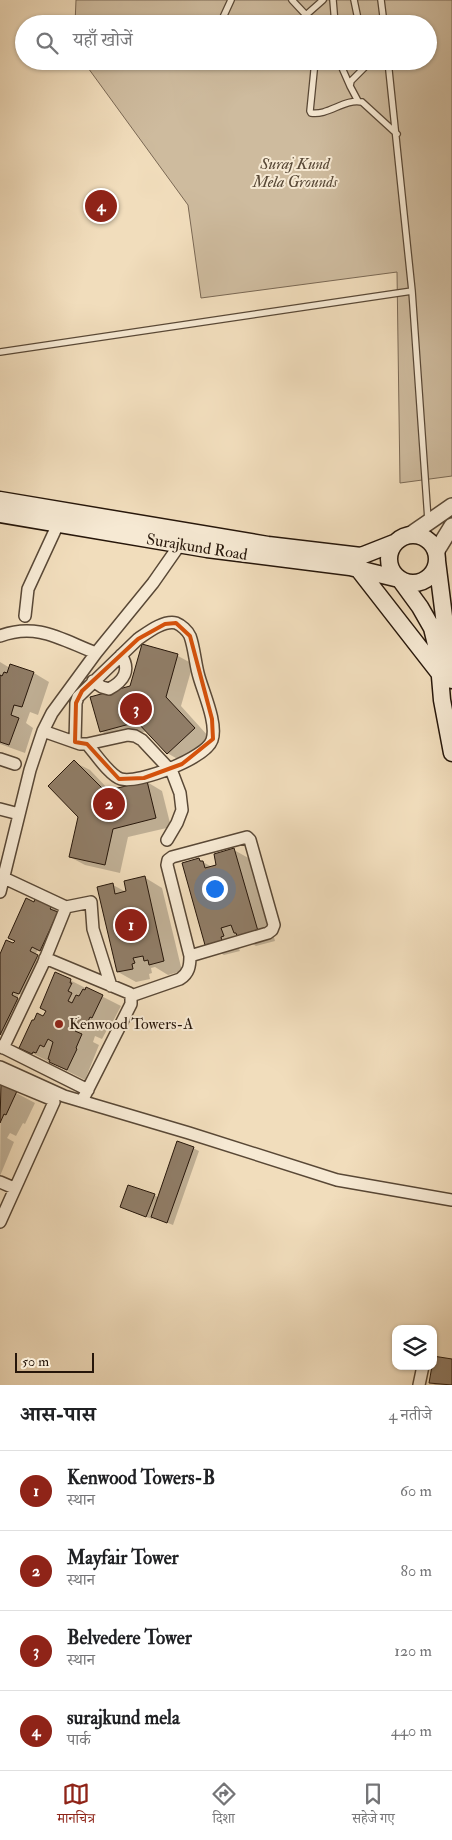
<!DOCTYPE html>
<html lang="hi">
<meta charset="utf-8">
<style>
body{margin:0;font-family:"IM FELL Double Pica","Noto Serif Devanagari",serif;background:#f2f2f2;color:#202124}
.controls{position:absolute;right:15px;bottom:15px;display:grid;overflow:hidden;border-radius:10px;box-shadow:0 1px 4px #0004}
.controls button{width:45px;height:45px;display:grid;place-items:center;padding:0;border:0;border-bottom:1px solid #e0e0e0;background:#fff;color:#202124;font:25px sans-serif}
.scale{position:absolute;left:15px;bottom:12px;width:79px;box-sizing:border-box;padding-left:5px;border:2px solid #26160a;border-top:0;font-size:14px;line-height:18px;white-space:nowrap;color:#26160a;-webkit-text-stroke:4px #f6e9d3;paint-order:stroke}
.you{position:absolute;left:214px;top:888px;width:18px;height:18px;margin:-12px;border:4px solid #fff;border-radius:50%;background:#1a73e8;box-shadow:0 0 0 8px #1a73e833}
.badge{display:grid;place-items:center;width:32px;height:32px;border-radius:50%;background:#8f2418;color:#fff;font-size:16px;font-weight:700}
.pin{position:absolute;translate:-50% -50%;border:2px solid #fff;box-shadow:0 1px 5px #0006}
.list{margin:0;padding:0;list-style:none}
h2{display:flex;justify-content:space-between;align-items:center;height:65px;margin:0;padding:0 20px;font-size:21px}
h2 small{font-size:16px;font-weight:400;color:#757577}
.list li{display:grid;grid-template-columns:32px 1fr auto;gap:15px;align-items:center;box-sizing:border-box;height:80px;padding:0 20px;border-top:1px solid #e0e0e0}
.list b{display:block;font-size:19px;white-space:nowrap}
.list p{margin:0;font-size:16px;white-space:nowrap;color:#757577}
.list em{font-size:16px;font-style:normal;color:#757577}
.icon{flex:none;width:28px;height:28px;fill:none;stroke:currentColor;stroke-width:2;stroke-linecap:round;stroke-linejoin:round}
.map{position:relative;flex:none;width:452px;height:1385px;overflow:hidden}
.search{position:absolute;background:#fff;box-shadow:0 1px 4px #0004;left:15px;right:15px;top:15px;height:55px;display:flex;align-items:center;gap:12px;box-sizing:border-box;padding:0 18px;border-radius:28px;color:#757577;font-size:19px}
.sheet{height:385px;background:#fff}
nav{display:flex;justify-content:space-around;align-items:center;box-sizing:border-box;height:70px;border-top:1px solid #e0e0e0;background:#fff;font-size:14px;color:#757577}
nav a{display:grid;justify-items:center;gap:2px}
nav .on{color:#8f2418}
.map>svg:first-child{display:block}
.green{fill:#cebb9e;stroke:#7a6854}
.shadow{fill:#0003}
.building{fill:#907d67;stroke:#26160a}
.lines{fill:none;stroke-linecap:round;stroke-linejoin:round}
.service-casing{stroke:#594836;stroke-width:8}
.minor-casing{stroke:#594836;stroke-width:14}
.tertiary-casing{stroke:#594836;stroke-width:18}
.secondary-casing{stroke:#26160a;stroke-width:19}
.service{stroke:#f6e9d3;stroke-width:5.5}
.minor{stroke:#f6e9d3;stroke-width:11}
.tertiary{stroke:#f6e9d3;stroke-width:15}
.secondary{stroke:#f6e9d3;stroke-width:16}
.marked{fill:none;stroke:#d5520c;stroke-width:4;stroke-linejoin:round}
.poi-dot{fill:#8f2418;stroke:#f6e9d3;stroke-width:2}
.labels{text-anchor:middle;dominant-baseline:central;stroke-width:4;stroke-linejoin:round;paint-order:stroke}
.park-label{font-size:16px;font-style:italic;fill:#584836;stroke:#f6e9d3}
.street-label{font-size:16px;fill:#26160a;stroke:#f6e9d3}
.poi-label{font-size:16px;fill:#26160a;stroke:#f6e9d3;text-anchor:start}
</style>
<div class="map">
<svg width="452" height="1385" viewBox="0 0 452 1385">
<rect width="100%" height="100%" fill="#f1ddbc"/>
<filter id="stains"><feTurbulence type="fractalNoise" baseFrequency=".004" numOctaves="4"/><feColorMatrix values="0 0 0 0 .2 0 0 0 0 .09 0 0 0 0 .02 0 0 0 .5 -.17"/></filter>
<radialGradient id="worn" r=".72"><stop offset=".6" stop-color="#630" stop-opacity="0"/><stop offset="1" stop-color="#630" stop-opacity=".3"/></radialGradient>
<!-- green -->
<path class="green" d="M76,0h376v476l-52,7 -3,-211 -196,26 -13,-93 -105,-144h345v-37h-353z"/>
<!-- shadow -->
<path class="shadow" d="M143,646l35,10 15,8 -12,42 28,31 -26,25 -16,-9 -20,-22 -31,9 -15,-9 31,-44z
M0,662l10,6 1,-2 23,7 15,9 -11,33 -8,-3 -4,11 7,5 -8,25 -25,-9z
M74,762l16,8 20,21 37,-9 15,9 9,36 -43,10 -8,36 -35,-8 -15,-8 10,-41z
M234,850l18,10 23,81 -19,5 -15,-9 -3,10 2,4 -16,4 -18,-11 -7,-84 13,7 5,-1z
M144,877l18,11 20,83 -14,4 -13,-8 -4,1 1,5 -3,1 1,5 -14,3 -18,-10 -5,-87 13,7z
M51,907l6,3 -1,3 7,4 -17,36 -8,-3 -3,5 8,5 -17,37 -7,-3 -2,5 6,3 -17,36 -6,-3v-78l14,-12z
M56,973l65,33 -11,21 -1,-1 -7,13 -7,-3 -2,6 6,3 -14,35 -65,-33 24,-29 3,-7z
M1,1085l34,18 -10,21 -2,-1 -7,13 -6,-3 -3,5 7,4 -14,34z
M193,1148l6,3 -26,74 -20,-8 -1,2 -25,-9 27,-15 5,3z
M452,1360v25h-17l-5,-3z"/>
<!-- building -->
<path class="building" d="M142,644l36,10 -12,43 29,31 -28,26 -30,-32 -37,10 -10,-35 40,-11z
M10,664l24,8 -12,35 -8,-2 -3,10 8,3 -10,27 -9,-3v-67l2,1 2,-4 3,1z
M74,760l31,31 42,-10 9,37 -43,11 -8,36 -36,-8 9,-40 -30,-31z
M234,848l24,83 -21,5 -1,-3h-2l-3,-8 -10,3 3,8 -3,1 1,4 -17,4 -23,-82 17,-5 1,3h3l2,7 11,-3 -2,-11z
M145,876l19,85 -15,4 -1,-5 -4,1 -1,-5 -10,2 2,5 -3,1 1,5 -16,3 -20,-85 16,-4 2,11 11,-3 -2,-10z
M26,898l8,4 1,-4 17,8 -2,3 8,3 -18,39 -8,-4 -2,4 8,4 -19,39 -6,-2 -1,3 6,3 -18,37v-81l6,-14 7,3 2,-2 -7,-3z
M55,972l16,7 -1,4h2l-4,8 4,2 -4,8 4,2 4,-8 3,1 4,-7 2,1 1,-3 17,8 -11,23 -2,-1 -6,13 -7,-3 -2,4 7,3 -6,14 1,1 -10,21 -18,-8 1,-2 -2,-1 5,-17 -5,-3 -4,8 -4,-2 -4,8 -3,-1 -1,2 -13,-6 13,-28h2l3,-7 6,3 3,-5 -6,-3z
M1,1083l16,8 -11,24 -2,-1 -4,9z
M177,1141l17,6 -27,76 -16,-6z
M128,1185l27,9 -9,23 -26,-10z
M433,1356l19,3v26l-23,-2 3,-17h1z"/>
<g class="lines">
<defs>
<path id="service" d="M292,0l14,15 4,9
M333,0l2,24
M354,0l5,24
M381,0l3,24
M306,15l17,-15
M220,24l11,-24
M315,61l-5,50 1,2c17,3 34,-15 51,-11l35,32
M339,61l11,25
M388,61l24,230 16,229
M358,101l-8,-15 1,-5 14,-14v-6
M0,352l412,-61"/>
<path id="minor" d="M25,616l3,-27 30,-65
M0,636c37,-14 62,4 96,17
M93,681l9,6 7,2c15,-8 22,-19 12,-34
M43,731l37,13h7l41,-9 7,1 7,4 30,32 8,21 2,17 -5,13 -10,17
M75,742l1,-39 2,-6 60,-58c9,-6 25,-19 38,-16 5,2 12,8 14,13 4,11 5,25 8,37 4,17 20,50 14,67 -6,18 -73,44 -91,39 -11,-3 -26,-26 -34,-35
M0,759l15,5
M0,809l19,5
M4,878l62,29 25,-5 2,27 18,57
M0,892l30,-122 13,-39 9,-18 44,-60 57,-70 30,-43
M45,958l84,35 2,3
M131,996l49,-17c9,-6 10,-13 10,-23l-23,-91 1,-5 4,-3 75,-20 3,3 24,85 -2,5 -4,3 -78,23
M0,1046l88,44
M3,1048l40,-84 23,-57
M0,1067l64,29 125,37 148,47 115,20
M0,1078l53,22 1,2 -54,120
M82,1101l49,-97v-8
M0,1182l14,6
M419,1385l4,-19"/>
<path id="tertiary" d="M410,535l42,-29
M436,552l16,-26"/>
<path id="secondary" d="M0,500l268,45 93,11 33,-13
M0,514l207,35 143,18 45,11
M389 559a24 24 0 1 1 48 0a24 24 0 1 1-48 0Z
M437,561l15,119
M359,570l81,104
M401,581l19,26 12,21 6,25 4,47 10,53"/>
</defs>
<!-- service casing -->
<use href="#service" class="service-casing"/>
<!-- minor casing -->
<use href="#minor" class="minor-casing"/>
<!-- tertiary casing -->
<use href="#tertiary" class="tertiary-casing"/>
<!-- secondary casing -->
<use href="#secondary" class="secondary-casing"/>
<!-- service -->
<use href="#service" class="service"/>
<!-- minor -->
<use href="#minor" class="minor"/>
<!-- tertiary -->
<use href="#tertiary" class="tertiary"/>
<!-- secondary -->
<use href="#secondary" class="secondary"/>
</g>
<!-- marked area -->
<path class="marked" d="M176,623l14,13 22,83 1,20 -31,25 -38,14 -25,1 -32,-35 -12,-2 1,-39 6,-12 56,-52 27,-15z"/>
<!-- markers -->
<circle class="poi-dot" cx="59" cy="1024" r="5"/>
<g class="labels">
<!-- park labels -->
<g class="park-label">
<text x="295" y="164">Suraj Kund<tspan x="295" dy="18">Mela Grounds</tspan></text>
</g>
<!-- street labels -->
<g class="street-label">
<text transform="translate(197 547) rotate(9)">Surajkund Road</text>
</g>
<!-- poi labels -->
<g class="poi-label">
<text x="69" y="1024">Kenwood Towers-A</text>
</g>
</g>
<rect width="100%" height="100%" filter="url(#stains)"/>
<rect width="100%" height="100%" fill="url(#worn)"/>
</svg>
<div class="controls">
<button><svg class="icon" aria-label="layers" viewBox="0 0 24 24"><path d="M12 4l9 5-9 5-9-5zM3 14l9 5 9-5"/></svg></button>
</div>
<div class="scale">50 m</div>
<div class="you"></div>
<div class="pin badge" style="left:131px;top:925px">1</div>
<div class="pin badge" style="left:109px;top:804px">2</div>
<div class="pin badge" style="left:136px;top:709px">3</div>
<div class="pin badge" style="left:101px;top:206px">4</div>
<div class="search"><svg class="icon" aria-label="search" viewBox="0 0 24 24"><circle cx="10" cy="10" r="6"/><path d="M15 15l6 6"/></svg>यहाँ खोजें</div>
</div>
<section class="sheet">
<h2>आस-पास<small>4 नतीजे</small></h2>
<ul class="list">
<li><span class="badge">1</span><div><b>Kenwood Towers-B</b><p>स्थान</p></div><em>60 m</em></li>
<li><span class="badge">2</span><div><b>Mayfair Tower</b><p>स्थान</p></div><em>80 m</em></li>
<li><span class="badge">3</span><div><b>Belvedere Tower</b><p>स्थान</p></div><em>120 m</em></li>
<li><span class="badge">4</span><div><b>surajkund mela</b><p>पार्क</p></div><em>440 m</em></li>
</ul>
</section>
<nav>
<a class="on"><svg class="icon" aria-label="map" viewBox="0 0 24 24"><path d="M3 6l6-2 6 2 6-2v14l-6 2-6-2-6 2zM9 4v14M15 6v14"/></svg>मानचित्र</a>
<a><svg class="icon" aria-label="directions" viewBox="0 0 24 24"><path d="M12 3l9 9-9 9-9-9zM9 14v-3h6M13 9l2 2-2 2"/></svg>दिशा</a>
<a><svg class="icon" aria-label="saved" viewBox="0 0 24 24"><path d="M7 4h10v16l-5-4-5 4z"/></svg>सहेजे गए</a>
</nav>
